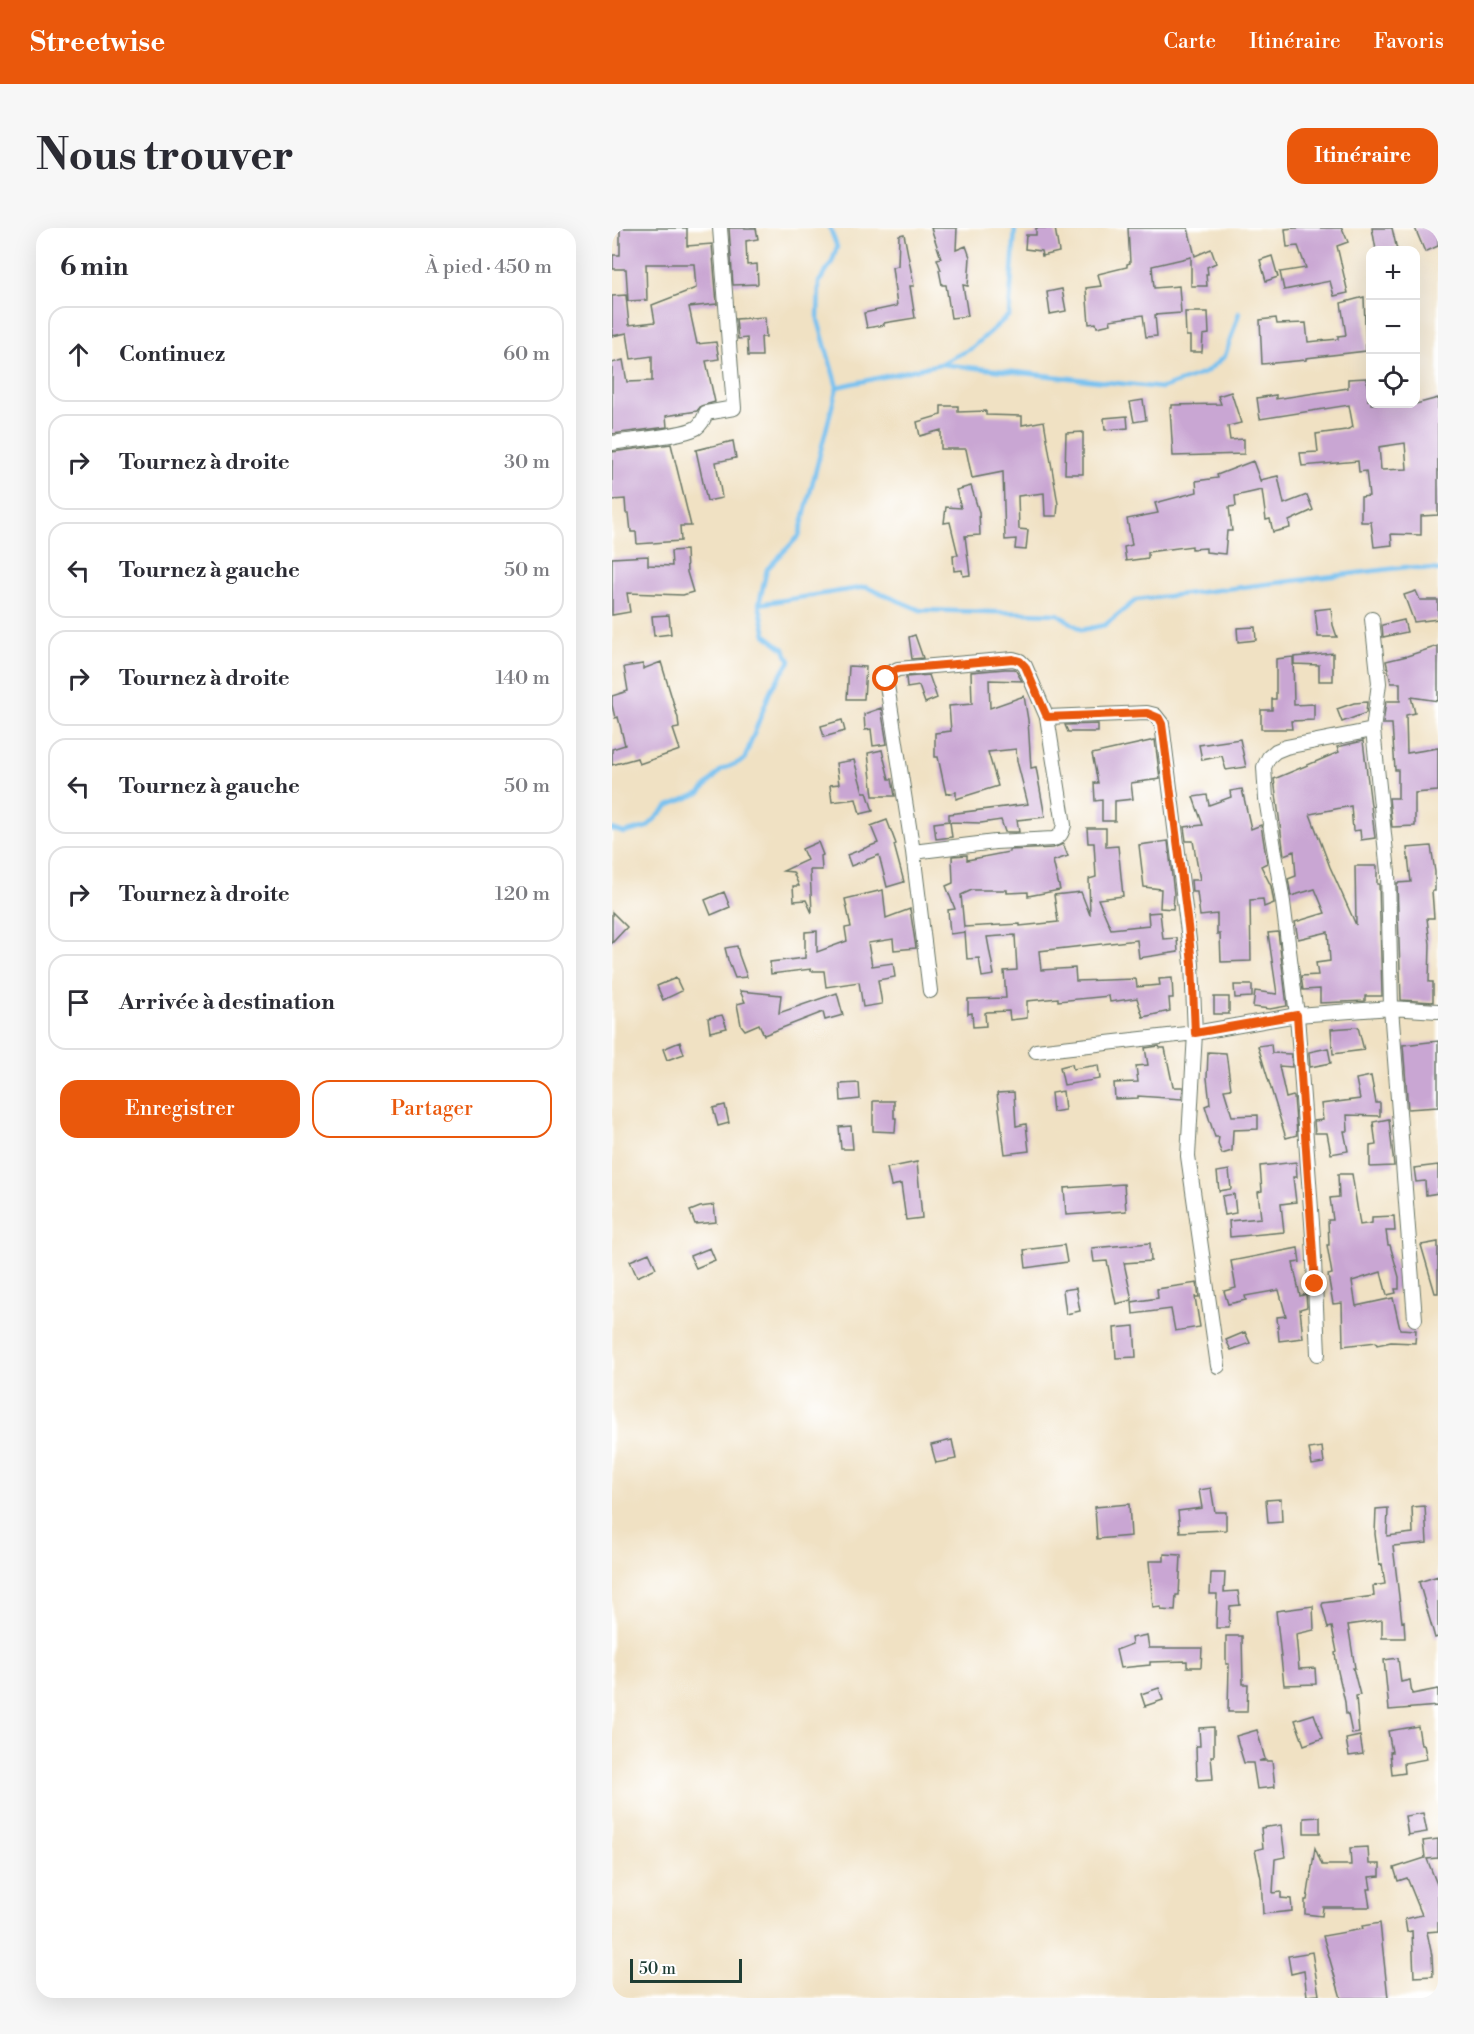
<!DOCTYPE html>
<html lang="fr">
<meta charset="utf-8">
<style>
body{margin:0;font-family:"Libre Bodoni",serif;background:#f7f7f7;color:#2b2b33}
.controls{position:absolute;right:18px;top:18px;display:grid;overflow:hidden;border-radius:12px;box-shadow:0 6px 24px #0002}
.controls button{width:54px;height:54px;display:grid;place-items:center;padding:0;border:0;border-bottom:2px solid #e1e1e2;background:#fff;color:#2b2b33;font:30px sans-serif}
.scale{position:absolute;left:18px;bottom:15px;width:112px;box-sizing:border-box;padding-left:6px;border:3px solid #1f3d34;border-top:0;font-size:16px;line-height:21px;white-space:nowrap;color:#1f3d34;-webkit-text-stroke:4px #fff;paint-order:stroke}
.stop{position:absolute;width:18px;height:18px;margin:-14px;border:4px solid #ea580c;border-radius:50%;background:#fff}
.stop.end{background:#ea580c;border-color:#fff;box-shadow:0 2px 6px #0008}
.list{margin:0;padding:0;list-style:none}
h2{display:flex;justify-content:space-between;align-items:center;height:78px;margin:0;padding:0 24px;font-size:26px}
h2 small{font-size:20px;font-weight:400;color:#7c7c81}
.list li{display:grid;grid-template-columns:39px 1fr auto;gap:18px;align-items:center;box-sizing:border-box;height:96px;margin:0 12px 12px;padding:0 12px;border:2px solid #e1e1e2;border-radius:18px}
.list b{display:block;font-size:22px;white-space:nowrap}
.list em{font-size:20px;font-style:normal;color:#7c7c81}
.actions{display:flex;gap:12px;padding:18px 24px}
.actions a{flex:1;padding:14px 0;border:2px solid #ea580c;border-radius:18px;text-align:center;font-size:21px;color:#ea580c}
.actions .main{background:#ea580c;color:#fff}
.icon{flex:none;width:33px;height:33px;fill:none;stroke:currentColor;stroke-width:2;stroke-linecap:round;stroke-linejoin:round}
.map{position:relative;flex:none;width:826px;height:1770px;overflow:hidden;border-radius:18px}
header{display:flex;align-items:center;gap:36px;box-sizing:border-box;height:84px;padding:0 30px;background:#ea580c;color:#fff}
header strong{font-size:28px}
nav{display:flex;gap:33px;margin-inline-start:auto;font-size:21px}
.intro{display:flex;align-items:center;justify-content:space-between;box-sizing:border-box;height:144px;padding:0 36px}
h1{margin:0;font-size:42px}
.button{padding:15px 27px;border-radius:18px;background:#ea580c;color:#fff;font-size:21px;font-weight:700}
main{display:flex;gap:36px;padding:0 36px}
aside{flex:1;background:#fff;border-radius:18px;box-shadow:0 6px 24px #0002}
.map>svg:first-child{display:block}
.lines{fill:none;stroke-linecap:round;stroke-linejoin:round}
.stream{stroke:#77c1f0;stroke-width:4.5}
.building{fill:#c9a6d3;fill-rule:evenodd}
.minor-casing{stroke:#687666;stroke-width:16}
.minor{stroke:#fff;stroke-width:14}
.route{stroke:#ea580c;stroke-width:8}
</style>
<header>
<strong>Streetwise</strong>
<nav><a>Carte</a><a>Itinéraire</a><a>Favoris</a></nav>
</header>
<div class="intro"><h1>Nous trouver</h1><a class="button">Itinéraire</a></div>
<main>
<aside>
<h2>6 min<small>À pied · 450 m</small></h2>
<ul class="list">
<li><svg class="icon" aria-label="ahead" viewBox="0 0 24 24"><path d="M12 20V5M6 11l6-6 6 6"/></svg><div><b>Continuez</b></div><em>60 m</em></li>
<li><svg class="icon" aria-label="right" viewBox="0 0 24 24"><path d="M7 20v-9h11M14 6l5 5-5 5"/></svg><div><b>Tournez à droite</b></div><em>30 m</em></li>
<li><svg class="icon" aria-label="left" viewBox="0 0 24 24"><path d="M17 20v-9H6M10 6l-5 5 5 5"/></svg><div><b>Tournez à gauche</b></div><em>50 m</em></li>
<li><svg class="icon" aria-label="right" viewBox="0 0 24 24"><path d="M7 20v-9h11M14 6l5 5-5 5"/></svg><div><b>Tournez à droite</b></div><em>140 m</em></li>
<li><svg class="icon" aria-label="left" viewBox="0 0 24 24"><path d="M17 20v-9H6M10 6l-5 5 5 5"/></svg><div><b>Tournez à gauche</b></div><em>50 m</em></li>
<li><svg class="icon" aria-label="right" viewBox="0 0 24 24"><path d="M7 20v-9h11M14 6l5 5-5 5"/></svg><div><b>Tournez à droite</b></div><em>120 m</em></li>
<li><svg class="icon" aria-label="arrive" viewBox="0 0 24 24"><path d="M6 21V4h12l-3 4 3 4H6"/></svg><div><b>Arrivée à destination</b></div></li>
</ul>
<div class="actions"><a class="main">Enregistrer</a><a>Partager</a></div>
</aside>
<div class="map">
<svg width="826" height="1770" viewBox="0 0 826 1770">
<rect width="100%" height="100%" fill="#fff"/>
<filter id="ink" filterUnits="userSpaceOnUse"><feTurbulence type="fractalNoise" baseFrequency=".0167" numOctaves="2"/><feDisplacementMap in="SourceGraphic" scale="12" xChannelSelector="R" yChannelSelector="G"/><feConvolveMatrix kernelMatrix="1 2 1 2 8 2 1 2 1" color-interpolation-filters="sRGB"/></filter>
<filter id="wash" filterUnits="userSpaceOnUse"><feTurbulence type="fractalNoise" baseFrequency=".008" numOctaves="4" result="noise"/><feDisplacementMap in="SourceGraphic" scale="24" xChannelSelector="R" yChannelSelector="G"/><feGaussianBlur stdDeviation="1.35" result="paint"/><feColorMatrix in="noise" values="0 0 0 0 0 0 0 0 0 0 0 0 0 0 0 0 0 1.4 0 .05"/><feComposite in="paint" operator="in"/></filter>
<g filter="url(#wash)">
<rect width="100%" height="100%" fill="#f0e1c3"/>
<g class="lines">
<!-- stream -->
<path class="stream" d="M328,136l222,24 43,-15 20,-17 14,-43
M225,159l103,-23 32,-16 37,-33 6,-87
M147,376l107,-17 54,23 138,4 24,16 23,-5 31,-25 270,-33 32,3
M0,601l12,4 23,-6 21,-21 32,-13 21,-23 23,-10 27,-71 19,-28 -6,-12 -18,-14 -7,-31 8,-35 32,-33 38,-149 -19,-67 1,-38 13,-20 5,-15 -7,-19"/>
</g>
<g id="blocks">
<!-- building -->
<path class="building" d="M8,0h67v18l25,-2 5,60 -28,3 8,37 19,-2 3,17 -13,2 9,41 -14,4 -4,5 -31,5 1,11 -55,7v-71l11,-3 4,22 25,-1v-25l-21,3 -4,-26 -15,3v-40l14,-1 3,30 26,-3 -3,-17 44,-17 -2,-24h-48l1,36 -19,1 -2,-32h-13v-14h7z
M117,0h27l2,11 -12,2 1,24 10,-1 1,20 -25,1z
M319,0h26l-1,22 10,-4 4,11 -2,29 -5,-1 5,31 -17,2 -5,-33h-4l-3,-15h2l-4,-11 4,-1z
M424,0h19l4,24 -17,4 -1,-5 -16,-2 1,-14h10z
M516,0h60l7,28 16,-7 5,14 -9,4 1,7h-2l1,12h-16v-29l-39,9 2,22 25,-2 2,27 -26,2 2,21 -11,1 -3,-22 -33,5 1,4 -14,3 -1,-4 -7,1 -3,-36 15,-2 -3,-12 29,-7v-3l3,-1z
M683,0h47l6,14 -11,4 11,47 -14,3 -4,-15 -46,9 -4,-18 26,-4 -8,-22 -11,1 -2,-18z
M760,0h20l5,22h-21z
M803,0h23v18l-13,6z
M292,6l10,52h-4l5,32 -31,5v2l-17,3 -3,-15 33,-7 -5,-39 6,-1 1,-31z
M660,28l6,21 -12,4 -6,-21z
M450,61l4,22 -16,3 -3,-22z
M752,69l2,54 -60,7v2l-44,4 -2,-44 16,-2 1,6 29,-1 2,19 30,-3v-3l8,-1 -5,-32z
M573,84h23l1,22 -6,1 -1,17h-12v-16h-4z
M153,89l1,20h-5l1,19h-14l-1,-18 -9,1 -2,-20z
M755,150l1,22 3,-1v5h45l22,-6v117l-17,1v19l-30,-1 1,11 -18,2 -3,-25h-10v-25l8,-1 -3,-25 -7,1 -1,-11 -56,5 -2,-13 18,-1 -2,-18 30,-4 7,-3 -4,-22 -89,14 -3,-21 19,-3v4l72,-11v-9zM793,215l2,26 -26,1 -2,-23z
M619,164l10,31 -13,3 2,14 14,-1v15l-71,2 -3,-48h2v-3l49,-1 -3,-8z
M531,172l3,20 -12,2 -4,-20z
M329,178h17v6l28,-1v4l36,1v9l22,-4 14,83 -1,12h-12l-1,-23 -26,3 1,33 9,1 -2,20 -11,-1 1,-10 -11,1 -2,-68 -31,6 -6,-29h-25v-19l-21,6 -3,-14 24,-7z
M515,188l1,12 -23,2 -1,-12z
M471,204v42h-18l1,-41z
M121,213l3,17 -20,4 6,36 -15,3 -11,-51z
M59,216l20,82h-11l1,15 -44,3 -1,-12h-5l-2,-19h-3l-1,-14 -13,1v-48z
M641,233l8,22 -1,-3 18,-4 6,28 23,-9 6,15 -24,11 1,7 -17,4 -3,-13 -4,1 -4,-30 -27,6 1,10 -7,1 3,24h-5l-2,23 -19,-2v-4l-14,1v-3l-44,6v6l-22,3 -2,-14 8,-2 -5,-26 31,-6 -3,-10 42,-11 -1,-11 22,-3 -1,-3z
M359,258l8,26 1,23 -15,1 5,39 -7,1 -1,-6 -8,1 -1,-16h5l-8,-33 -6,1 2,-16 15,1 -5,-18z
M74,322l1,22 6,20 -10,3 -56,-2 3,19 -18,3v-57l36,-2v9l24,1 -1,-15z
M804,363l4,9h18v19l-24,3 -10,-27z
M719,380l2,17 4,12h-19l-3,-27z
M57,387l2,19 -17,2 -2,-20z
M792,392l3,12 -24,5 -1,-12z
M643,399l1,13 -18,2 -1,-14z
M303,407l8,23 -11,1 -3,-22z
M826,418v55l-27,-4 4,16 -9,2 1,38 31,-5v43l-23,2v33l-23,1 -3,-29h9v-28h-3l-3,-46h-9l3,-23h14v-18h-9l-5,-22 21,-5z
M721,425v28h-14v-16l-25,-1v-7z
M681,429l1,48 20,-1v16l-23,1 1,8h-31v-19h11v-11h4v-40z
M49,434l17,56 1,10 -6,1 7,21 -41,14 -2,-6 -25,7v-16l13,-4 -7,-28 -3,1 -3,-13v-9l16,-5 -4,-24 19,-3v5z
M237,438l17,1 -2,32h-17z
M393,441h10l7,12 -33,-1 1,28 34,-12 4,24 3,48 5,-1 9,50 -28,3 2,12h-14l-4,-12 -20,3 -31,-1 2,15 -16,2 -2,-16 15,-2v-7l79,-10 -11,-43 -1,-12 -28,3 10,34 -42,13v-7l-10,2 -8,-37h-3v-24l16,-2 -2,-25 23,-2 -1,-32z
M317,447l8,23 -12,5 -6,-17 -12,2 -1,-11z
M755,474l-1,11 -24,9 -5,-13 17,-6z
M269,480l6,36 -14,2 -2,-17 -6,1 -1,-16z
M230,492l3,11 -21,6 -3,-11z
M486,496v8h-30l-3,-7z
M628,511l6,28 -20,3 -4,-14 -20,4 -3,-15z
M543,512l5,39 -29,4 2,16 -18,2v20h-13v-21l-7,1 -1,-18h4l-6,-29z
M751,513l12,97 -14,2 -1,-10 -7,1 -2,-25 -41,8 20,53 26,58 -1,-59h22v18h2l3,112h-17v5l-45,2v-14l-17,1 -2,-14 17,-1 -2,-12 14,-2 -2,-29 -30,7 -3,-17 30,-9 -10,-24 -24,7 -3,-17 8,-3 -2,-25 -10,4 -10,-76 65,-27 -2,-5z
M270,522l7,29h3l3,17h-22l-5,-43z
M242,532l9,32h4l6,19 -13,3 -4,-15 -24,3 -2,-17 9,-1 -3,-21z
M630,561l9,40 10,-4 6,38 -6,3 10,20 3,17 -10,4 -1,-8 -13,1 1,61 -30,1 -1,-28h-3v-20l-17,2 -3,-24h-5l-1,-12h9l-7,-39h-7l-2,-14 19,-2 -10,-28 14,-2 2,10 22,-8 -1,-6z
M275,592l9,24 -2,1 10,37 -17,5 -8,-32 -28,11 -4,-11 31,-12 -7,-17z
M475,600h19v19l12,-1 5,50 -25,3 13,30 38,-4 -1,-12 12,-1 3,27 14,-1 1,14 -39,6 -2,-18 -98,11 2,19 34,-2 1,13 60,-2 1,8 23,-2 -1,-6 13,-1 1,20h-4l1,13 -27,6 -6,-19 -27,4 -1,-6 -51,5v-3l-31,3v17l-17,2 -1,-9 -22,1 -2,1 1,13 -13,1 -1,-14 -4,1v-15l38,-1 -2,-27 13,-1 -2,-35 -28,2 7,38 -12,2 -3,-19 -12,1 -2,-27 -15,2 -2,-24 7,-1 -9,-23 7,-3 -1,-27 15,-1v5l42,-8v-2l44,-2 10,-4 5,12 -15,5 7,29 -32,6v-4l-21,1v-3h-35l-11,5 3,32 56,-3v2l38,-4 -4,-27 27,-3 9,23 -1,-36 7,-2 -2,-34h-6z
M556,613l6,53 -1,15 -13,-1 1,-19 -17,-2 -5,-42z
M206,614l5,13 -2,1 1,14h-12l2,43 -6,-13 -12,1 -1,-15h6l-6,-14 -10,-1 24,-11 -5,-11z
M819,618l4,26v19h-3l2,27h-7l3,26 -1,38h4v20l-32,-2 -4,-117 14,-1 -4,-34z
M271,662l3,28 24,-9 6,39 -22,2 -1,-11 -25,4 4,23 21,-3 2,14 -17,3 4,24 -19,3 -4,-25 -33,5 -2,-16h-13v-2l-40,5 -1,-12 35,-4v-26l12,-1v21l30,-11 -2,-13 6,-1 -6,-28z
M112,664l6,15 -19,8 -6,-15z
M0,684l15,15 -15,16z
M666,704l9,74 -17,3 -17,-2 2,-16 22,3 -9,-61z
M125,718l2,9 8,22 -12,1 -7,-18 -3,-12z
M64,750l6,13 -19,9 -6,-14z
M622,757h18v12l-17,1z
M128,763l41,4 -2,18 58,-20 6,22 -18,5 -2,-8 -59,23 -5,-11 -14,6 -4,-5 -4,-21 8,-2z
M602,769h15v17h-15z
M110,787l5,13 -17,4 -2,-14z
M746,799l6,23 -31,4 -2,-25z
M826,813v66l-30,2 -5,-64z
M68,814l4,12 -17,6 -4,-11z
M659,816l1,9 19,1 1,13 -13,-1 7,32 7,-2 1,1 3,38 -11,3 -28,-92z
M547,818l1,2h5l8,39h10l-1,12 -44,-3v2l-23,1 -1,-16 24,-1 -2,-16 12,-1 -3,-17z
M716,820l3,15 -21,4 -1,-15z
M596,824l18,1 5,36 -7,1 8,26 26,-1v14l-25,1 -1,21 -10,3 -4,-10 1,-7h-4l-10,-31 5,-2 -3,-26z
M460,836l1,5 25,-4 2,14 -36,6 -4,-18z
M759,848l5,27h4v13l-33,-1 1,16h-4l4,20 -17,3 -4,-21h-12l-1,-12 9,-1 -2,-16 39,-5 -4,-20z
M247,855l1,16 -19,2 -1,-17z
M451,863l2,19 -12,2 -2,-19z
M402,864l2,34 10,-2 3,27 -24,3 -8,-61z
M261,873h21v17h2l-1,14 -22,-1z
M113,877l4,18 -11,3 -5,-18z
M777,891l5,47 -24,1v-21l6,-1 -3,-23z
M239,898l2,23h-12l-2,-22z
M305,934l5,56 -16,2 -5,-36 -10,2 -4,-18z
M684,934l1,15h-4l3,25 -15,2 3,28 -54,5 -1,-16 32,-3 -3,-26 4,-1 -2,-25z
M826,937v28l-12,2 -1,-14 -9,1 -2,-14z
M617,942l2,19 -12,2 -2,-19z
M726,946h14l8,51 12,-2v-6l22,-1 1,15h-9l2,14h2l9,32v12h-4l1,4 -9,2 -6,-23 -29,9 4,25 37,-8 7,31 16,1 -1,13 -24,-1 -14,3 -1,-3 -33,4 -1,-43 -9,1 -5,-29 4,-1 -5,-29h2l-1,-25h5l-3,-22 9,-1z
M512,956l2,27 -60,4 -2,-27z
M622,966l2,19 -11,2 -3,-19z
M102,977l2,17 -21,2 -5,-13 10,-4z
M826,1014v51h-3l-14,-48z
M538,1015l1,18 -27,2 8,37 -16,4 -9,-43 -13,1 -2,-14z
M452,1017l3,17 -41,6 -2,-18z
M98,1020l5,12 -19,8 -6,-12z
M686,1020l2,14 -7,1 7,33 6,-2 1,13 -7,2 3,29 -24,3 -2,-24 9,-1 -7,-26 -34,6 1,4 -18,4 -4,-13 12,-3 -5,-27z
M37,1025l7,15 -19,9 -7,-16z
M585,1055l2,14h-4l5,30 -25,4 -4,-22 -38,5 -1,-12 26,-4 -1,-9z
M464,1060l4,23 -14,3 -3,-24z
M522,1098l2,31 -20,1 -2,-30z
M633,1104l5,11 -19,7 -5,-10z
M340,1212l4,19 -20,4 -5,-18z
M710,1219l2,16 -12,2 -3,-16z
M599,1260l4,24h11v18l-46,2 -2,-21 24,-3 -3,-18z
M669,1271l1,23 -14,1 -2,-23z
M517,1276l2,32 -34,3 -2,-32z
M813,1278l2,37 -34,3 9,76 2,-1 1,17h-23v-18l-34,5 7,43h-2l7,27 -4,1 3,37 -7,1 -4,-20h-2l-1,-12 -8,-35 -2,-14 2,-1 -5,-25 -4,1 -6,-23 1,-2 51,-7 -1,-10 12,-2 -3,-20 -3,1 -4,-31 1,-25 12,-1 -1,28 26,-3 -1,-26z
M552,1326l17,1 -2,40h-3l-1,16 -14,-1v-3l-8,1 -4,-47h15z
M599,1345h14l-1,19 14,-1 2,14 -10,1 -1,22h-13l1,-34h-7z
M826,1348v61l-3,1 -16,-56z
M701,1378l1,24 -18,4 3,35 16,-1 1,16 -32,1 -8,-74z
M535,1407l2,13h53l-1,19h-14v-6l-37,1v3l-30,3 -4,-18 16,-6 -1,-6z
M614,1408h16l1,48h5l-1,28h-19l1,-48h-3z
M786,1430l3,24 9,-2 2,14 26,-5v17l-49,4 -5,-50z
M547,1460l4,12 -18,6 -4,-12z
M702,1486l9,24 -19,7 -9,-25z
M806,1498l3,19h3l3,14 -23,4 1,10 -13,2 -2,-23h2l-4,-21z
M602,1499v29h-3l2,23 -16,1 -1,-34h4l-1,-18z
M645,1502l8,29 -6,2h13l3,26 -18,2 -4,-26h-9l-8,-27z
M748,1508l3,18 -14,2 -3,-17z
M811,1585l4,19 -19,3 -3,-19z
M708,1589v16h-16v-15z
M669,1597l4,32 -10,2 -2,34 8,-1v6l10,1 1,12 -29,3 -2,-36 -6,-28 8,-2 -2,-20z
M826,1611v19l-11,1 11,28v44l-11,1 5,24 1,20 -19,1 -2,-46 -5,1 -2,-13 17,-4 -15,-37 -9,3 -4,-13 31,-10 -2,-17z
M756,1619l1,17h11v12l-11,1 2,12h-4l3,18h-47l-1,9 -17,-2v-14h2l8,-52 7,17h29l-1,-17z
M768,1695l8,75h-47l-18,-62 40,-7 -1,-3z
M700,1724l7,43 -12,1 -3,-25 -13,3 -3,-18z"/>
</g>
</g>
<g filter="url(#ink)">
<use href="#blocks" fill-opacity="0" stroke="#687666" stroke-width="1.5"/>
<g class="lines">
<defs>
<path id="minor" d="M0,215c18,-3 70,-7 84,-15 6,-4 8,-9 10,-15l28,-5 -14,-180
M760,391l7,64 -6,47 15,142 3,136 24,311
M435,489l100,-4 8,2 7,9 30,240 3,69 -7,123 30,210
M301,624l82,-10 58,-3c8,-2 9,-7 11,-14l-17,-108 -22,-51 -5,-5 -7,-2 -115,10 -8,4 -4,6 27,173 17,139
M424,823l159,-18 102,-18 94,-7 47,3
M706,1126l-5,-117 -16,-222 -14,-113 -17,-103 -2,-32 5,-10 7,-6 10,-4 87,-17"/>
</defs>
<!-- minor casing -->
<use href="#minor" class="minor-casing"/>
<!-- minor -->
<use href="#minor" class="minor"/>
</g>
</g>
<g class="lines" filter="url(#ink)">
<!-- route -->
<path class="route" d="M274,451l4,-6 8,-4 115,-10 7,2 5,5 22,51 100,-4 12,5 3,6 26,202 4,38 3,69 102,-18 18,269"/>
</g>
</svg>
<div class="controls">
<button>+</button>
<button>−</button>
<button><svg class="icon" aria-label="locate" viewBox="0 0 24 24"><circle cx="12" cy="12" r="6"/><path d="M12 2v4M12 18v4M2 12h4M18 12h4"/></svg></button>
</div>
<div class="scale">50 m</div>
<div class="stop" style="left:274px;top:451px"></div>
<div class="stop end" style="left:703px;top:1056px"></div>
</div>
</main>
